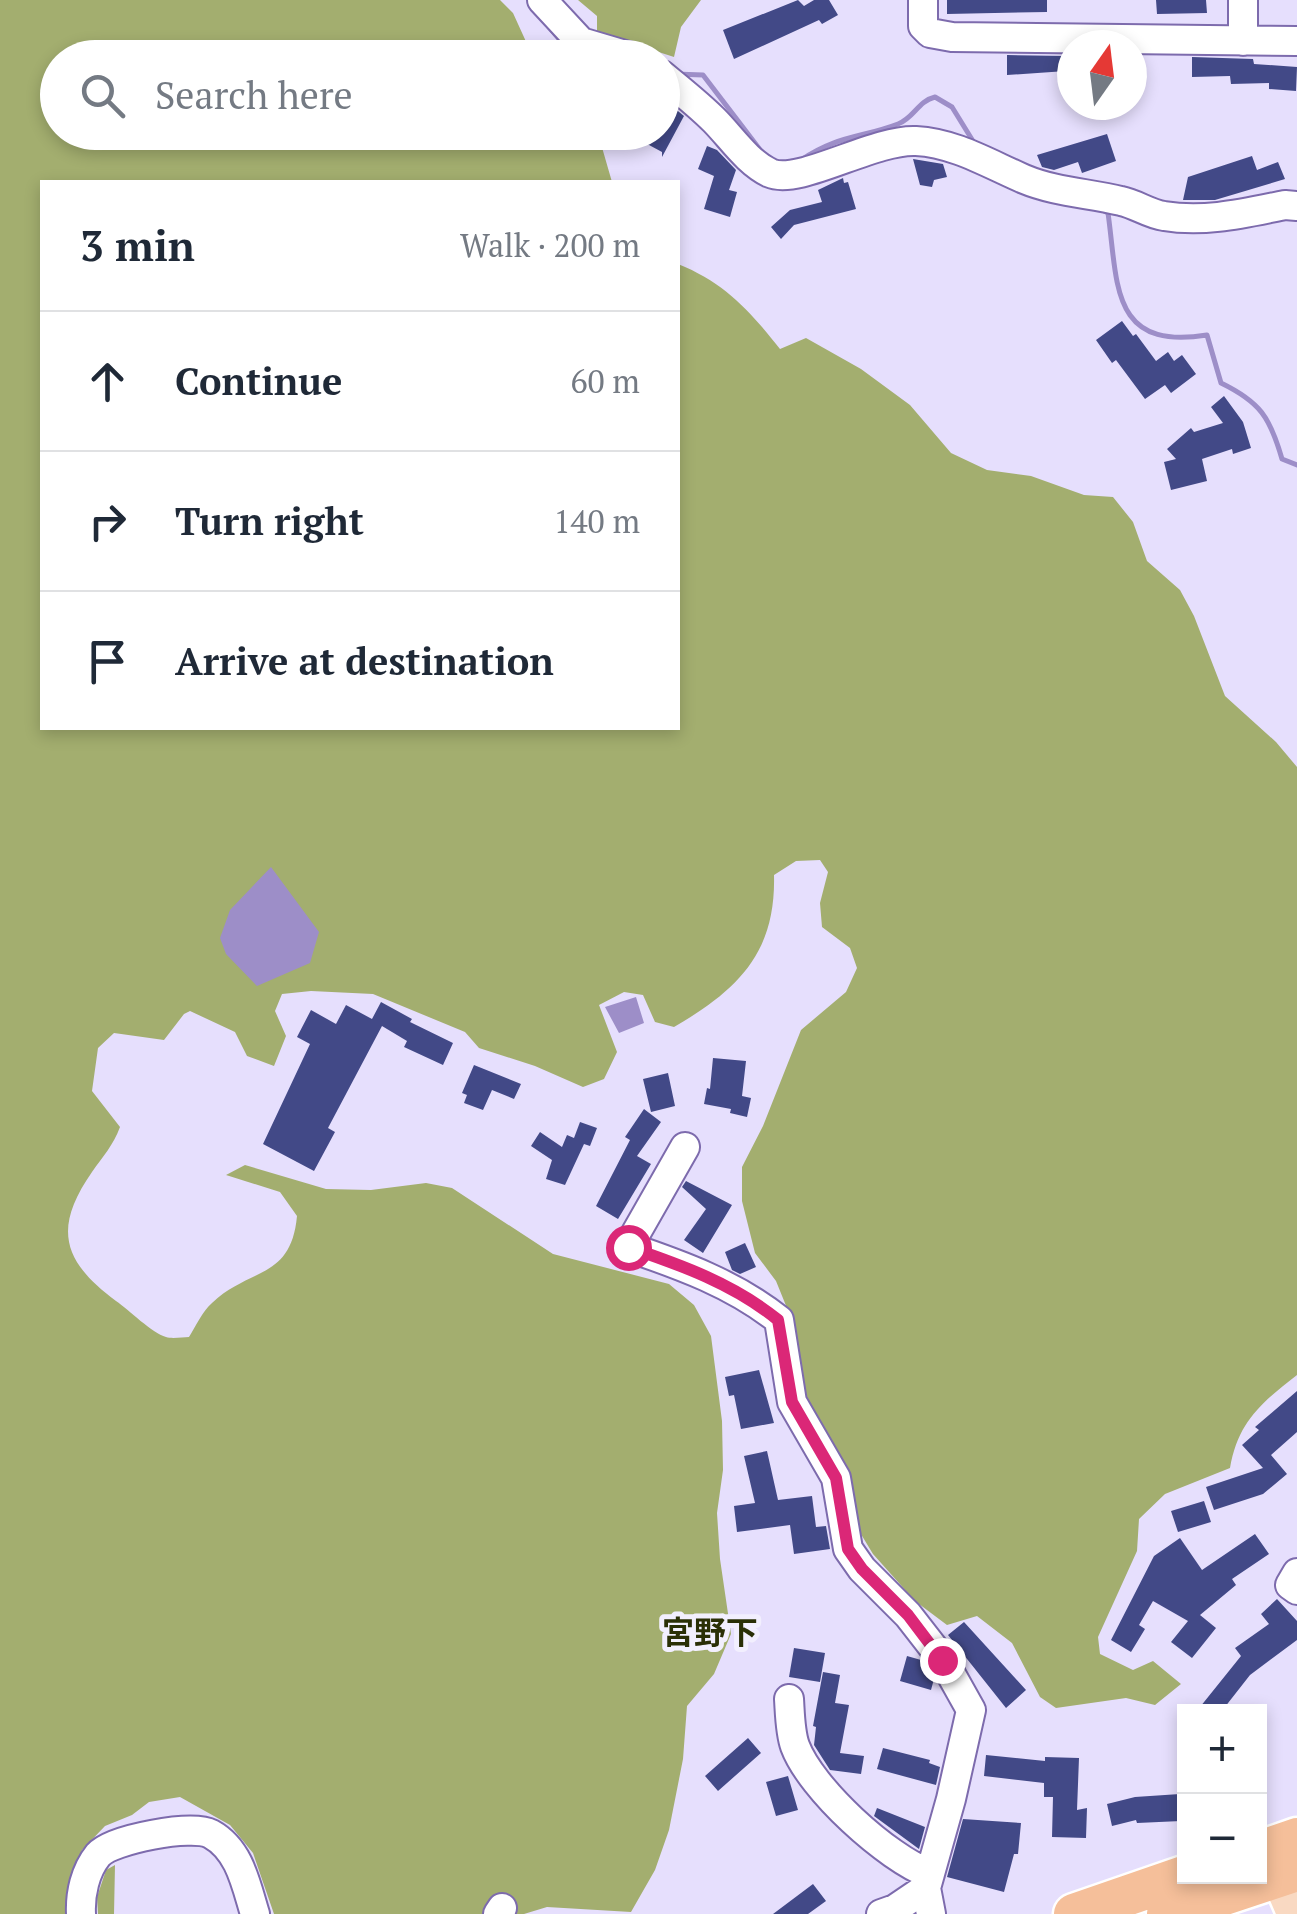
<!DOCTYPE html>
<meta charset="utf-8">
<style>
body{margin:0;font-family:"PT Serif","Noto Sans JP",serif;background:#f2f2f3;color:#1f2937}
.controls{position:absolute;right:30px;bottom:30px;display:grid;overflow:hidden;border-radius:0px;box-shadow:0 5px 15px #0003}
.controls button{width:90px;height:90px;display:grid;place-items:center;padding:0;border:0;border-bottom:2px solid #e0e1e3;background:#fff;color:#1f2937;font:50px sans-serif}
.compass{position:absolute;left:1057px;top:30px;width:90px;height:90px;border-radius:50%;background:#fff;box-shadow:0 5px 15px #0003;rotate:14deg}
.stop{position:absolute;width:30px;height:30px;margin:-22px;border:8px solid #db2777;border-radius:50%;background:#fff}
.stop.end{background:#db2777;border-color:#fff;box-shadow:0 2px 10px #0008}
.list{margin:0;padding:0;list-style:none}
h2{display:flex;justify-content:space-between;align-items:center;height:130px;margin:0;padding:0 40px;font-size:42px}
h2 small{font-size:32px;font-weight:400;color:#747a83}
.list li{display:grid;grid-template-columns:65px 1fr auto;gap:30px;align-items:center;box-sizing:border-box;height:140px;padding:0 40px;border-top:2px solid #e0e1e3}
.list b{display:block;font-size:38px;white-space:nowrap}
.list em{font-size:32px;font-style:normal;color:#747a83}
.icon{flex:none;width:55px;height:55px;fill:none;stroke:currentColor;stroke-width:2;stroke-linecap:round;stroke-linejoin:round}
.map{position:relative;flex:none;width:1297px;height:1914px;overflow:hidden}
.search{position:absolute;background:#fff;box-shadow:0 5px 15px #0003;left:40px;top:40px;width:640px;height:110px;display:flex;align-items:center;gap:25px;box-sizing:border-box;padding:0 35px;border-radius:55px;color:#747a83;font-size:38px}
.panel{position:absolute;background:#fff;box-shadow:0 5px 15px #0003;left:40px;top:180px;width:640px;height:550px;border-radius:0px}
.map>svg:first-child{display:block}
.forest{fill:#a3ae6f}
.water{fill:#9d8ec8}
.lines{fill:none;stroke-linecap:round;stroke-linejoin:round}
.stream{stroke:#9d8ec8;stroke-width:5}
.building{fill:#424987}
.minor-casing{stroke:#7d6bad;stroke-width:32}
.major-casing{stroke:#fff;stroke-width:40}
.highway-casing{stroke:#fff;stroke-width:45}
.minor{stroke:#fff;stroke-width:28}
.major{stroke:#f9d9c2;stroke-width:35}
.highway{stroke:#f5bf9a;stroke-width:40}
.route{stroke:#db2777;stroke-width:12}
.labels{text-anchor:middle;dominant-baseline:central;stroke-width:10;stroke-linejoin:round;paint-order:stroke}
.quarter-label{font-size:32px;font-weight:bold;fill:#2a2f06;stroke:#f2effe}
</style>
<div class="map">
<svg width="1297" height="1914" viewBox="0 0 1297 1914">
<rect width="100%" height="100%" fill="#e6dffd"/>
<!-- forest -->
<path class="forest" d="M0,0h500l13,13 20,44 -475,1v74l535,1 6,4 13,45h-570v546h636v-464c47,19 71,46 102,85l26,-11 55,31 49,36 41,48 36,17 44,6 53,19 29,2 20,25 14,39 33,29 14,26 31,80 51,46 21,25v608c-36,28 -59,47 -67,93l-65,26 -26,25 -2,32 -39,86 2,17 33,16 20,-9 28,23 -26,21 -29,-7 -70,10 -16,-11 -28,-54 -35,-27 -30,9 -32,-24 -42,-47 -20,-33 -52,-127 -10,-76 -15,-37 -21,-28 -13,-52v-34l21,-41 38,-96 45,-38 11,-24 -7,-20 -28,-21 -2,-24 8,-31 -8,-12 -24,1 -22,14c2,78 -36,115 -100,152l-19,-5 -12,-27 -19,-3 -25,13 18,47 -13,27 -21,8 -48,-21 -56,-18 -14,-16 -92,-38 -62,-3 -29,3 -7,17 11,25 -12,30 -27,-10 -12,-24 -45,-21 -6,3 -20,26 -50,-7 -16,15 -6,43 28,36c-7,19 -17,29 -28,45 -39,56 -30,89 24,129 13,9 36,32 50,36 6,2 17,0 23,0 7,-11 13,-25 23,-34 38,-36 79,-23 85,-87l-17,-24 -54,-17 19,-10 81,24 45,1 55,-7 26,5 101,66 116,30 25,21 17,31 11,85 1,49 -6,43 3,46 11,75 -17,40 -27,32 -4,53 -14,71 -14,40 -24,42 -84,-5 -23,7h-250l-21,-61 -23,-28 -50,-28 -31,5 -17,13 -27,11 -23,24 -12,41 -2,23h-68z
M578,0h123l-20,27 -7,30 -77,-25v-16z
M115,1865l-1,49h-16l-1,-17 9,-27z"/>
<!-- water -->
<path class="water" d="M271,867l48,65 -9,31 -53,23 -31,-32 -6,-16 10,-28z
M636,997l8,26 -25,10 -14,-26z"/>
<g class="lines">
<!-- stream -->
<path class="stream" d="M549,27l26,31
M675,74l28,1 58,76
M801,160c37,-25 60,-22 97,-36 16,-6 20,-23 37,-27l17,10 24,39
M1103,210l5,3c10,70 2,138 99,122l14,48c39,19 49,34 61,76l15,6"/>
</g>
<!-- building -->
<path class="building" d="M798,0l6,6 10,-6h15l9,15 -16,9 -3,-4 -85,39 -11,-29z
M947,0h100v12l-100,2z
M1156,0h50l1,13 -50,1z
M1007,55l59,1v15l-59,4z
M1192,57l61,2 1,5 43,3 -1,24 -27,-2v-6l-38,1 -1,-8 -38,1z
M662,98l22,18 -22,41v-5l-37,-20h37z
M1107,134l9,27 -34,12 -4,-11 -24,8 -12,-3 -5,-12z
M707,146l10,4 19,20 -7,20 8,2 -7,25 -26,-8 10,-33 -16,-7z
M1252,156l5,14 21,-8 7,17 -70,21h-32l5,-23z
M913,159l30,5 4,13 -13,3 -2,7 -12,-2z
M843,178l1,5 4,-1 8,27 -62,16 -13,14 -10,-12 19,-17 32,-8 -4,-12z
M1122,321l11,15 3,-2 20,27 12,-9 6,9 8,-6 14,19 -25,19 -6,-8 -20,14 -29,-39 -4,3 -16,-23z
M1224,396l19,26 8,26 -18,6 -1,-5 -30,10 5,22 -36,9 -7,-28 12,-3 -9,-10 24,-21 3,4 29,-9 -12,-16z
M381,1002l31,17 -2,3 43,21 -10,22 -39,-18 3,-6 -25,-15 -54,102 7,4 -21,39 -51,-27 47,-100 -13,-7 14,-27 25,14 10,-19 26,14z
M713,1058l33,3 -4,35 9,2 -4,19 -17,-4 1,-4 -27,-5 3,-16 3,1z
M474,1065l47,19 -7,15 -22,-9 -9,20 -19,-7 3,-8 -5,-2z
M668,1073l7,33 -24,6 -8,-33z
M644,1109l17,13 -24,34 14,8 -33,55 -22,-13 34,-66 -5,-3z
M580,1122l17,6 -7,18 -6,-2 -19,41 -19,-6 6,-19 -21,-14 9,-14 22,15 5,-12 7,3z
M686,1181l46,24 -29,48 -19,-13 22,-31 -24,-22z
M745,1243l11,24 -16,7 -8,-4 -7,-18z
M759,1370l15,53 -33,6 -7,-34 -5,1 -4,-19z
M1297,1391v41l-26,23 16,19 -24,20 -49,16 -8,-23 57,-19 -21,-23 17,-15 -4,-3z
M767,1451l11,49 34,-4 4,31 10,-1 4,23 -36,5 -4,-29 -53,7 -3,-26 21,-3 -11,-47z
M1204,1501l7,21 -33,10 -7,-21z
M1255,1534l14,20 -37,25 4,6 -36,30 16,13 -24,30 -21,-16 17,-21 -35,-20 -14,24 6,4 -14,23 -20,-12 43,-84 26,-18 22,32z
M1277,1599l20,22v19l-47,35 -29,37h-25l45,-56 -6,-8 34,-24 -8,-10z
M964,1622l62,68 -20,18 -58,-73z
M794,1648l31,5 -5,29 -31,-5z
M907,1656l14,4 7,10 6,9 -3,11 -31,-9z
M823,1672l17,3 -5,28 14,2 -9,48 24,3 -3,18 -31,-4 -16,-25 2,-18 -3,-1z
M748,1738l13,15 -43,38 -13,-15z
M883,1748l47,12 -1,3 11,4 -4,18 -59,-16z
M986,1755l59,6v-4l34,1 -2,52 10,-2 -1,30 -34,-1 1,-40h-9v-14l-60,-7z
M788,1776l10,34 -22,6 -10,-34z
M1180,1794l1,27 -44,2 -1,-3 -24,6 -5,-22 28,-7z
M877,1808l48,19 -6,22 -45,-33z
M963,1819l58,4 -3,31h-4l-10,38 -57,-15z
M813,1884l13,17 -18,13h-35z"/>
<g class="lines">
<defs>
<path id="minor" d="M542,0l39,42 54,16
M923,0v26l7,7 22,4 345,4
M1243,0v41
M662,75c18,15 36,29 52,45 17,17 33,42 56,53 29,13 103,-34 146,-32 39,2 73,23 108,38 31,13 64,14 97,22 15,3 28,13 43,15 41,7 81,-3 121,-11l12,1
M685,1147l-57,100c53,18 106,37 151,73l13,82 44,76 12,71 14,20 46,46 35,45 28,50 -20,89 -25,89 5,26
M1297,1573l-7,12 7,5
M789,1699c1,15 1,33 6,47 16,43 92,112 135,128
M81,1914c-1,-20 4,-43 17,-59 14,-16 94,-31 113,-21 29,16 35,51 44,80
M498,1914l4,-6
M881,1914l14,-5 31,-21"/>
<path id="major" d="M1269,1854l26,60"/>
<path id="highway" d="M1260,1851l37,-13
M1074,1914l110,-38
M1167,1914l130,-43"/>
</defs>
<!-- minor casing -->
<use href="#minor" class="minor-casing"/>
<!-- major casing -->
<use href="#major" class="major-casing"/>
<!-- highway casing -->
<use href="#highway" class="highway-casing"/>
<!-- minor -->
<use href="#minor" class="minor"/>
<!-- major -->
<use href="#major" class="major"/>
<!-- highway -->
<use href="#highway" class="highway"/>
</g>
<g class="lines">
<!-- route -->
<path class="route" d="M628,1247c53,18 106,37 150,73l14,82 44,76 12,71 14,20 46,46 34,45"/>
</g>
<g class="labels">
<!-- quarter labels -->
<g class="quarter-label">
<text x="710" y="1632">宮野下</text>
</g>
</g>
</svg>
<div class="controls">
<button>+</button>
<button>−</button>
</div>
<svg class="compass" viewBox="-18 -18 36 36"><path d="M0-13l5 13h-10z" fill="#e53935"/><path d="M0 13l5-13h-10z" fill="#747a83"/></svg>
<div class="stop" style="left:628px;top:1247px"></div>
<div class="stop end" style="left:942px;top:1660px"></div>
<div class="search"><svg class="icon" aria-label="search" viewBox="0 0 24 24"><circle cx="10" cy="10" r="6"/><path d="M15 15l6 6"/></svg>Search here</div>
<section class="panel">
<h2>3 min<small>Walk · 200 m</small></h2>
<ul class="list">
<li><svg class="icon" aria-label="ahead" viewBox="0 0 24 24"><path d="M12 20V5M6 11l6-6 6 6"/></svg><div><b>Continue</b></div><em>60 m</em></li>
<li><svg class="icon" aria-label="right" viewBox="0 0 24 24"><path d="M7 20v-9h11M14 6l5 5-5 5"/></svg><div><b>Turn right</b></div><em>140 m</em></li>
<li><svg class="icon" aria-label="arrive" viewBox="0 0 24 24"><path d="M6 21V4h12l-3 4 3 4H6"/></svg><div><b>Arrive at destination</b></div></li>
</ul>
</section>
</div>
